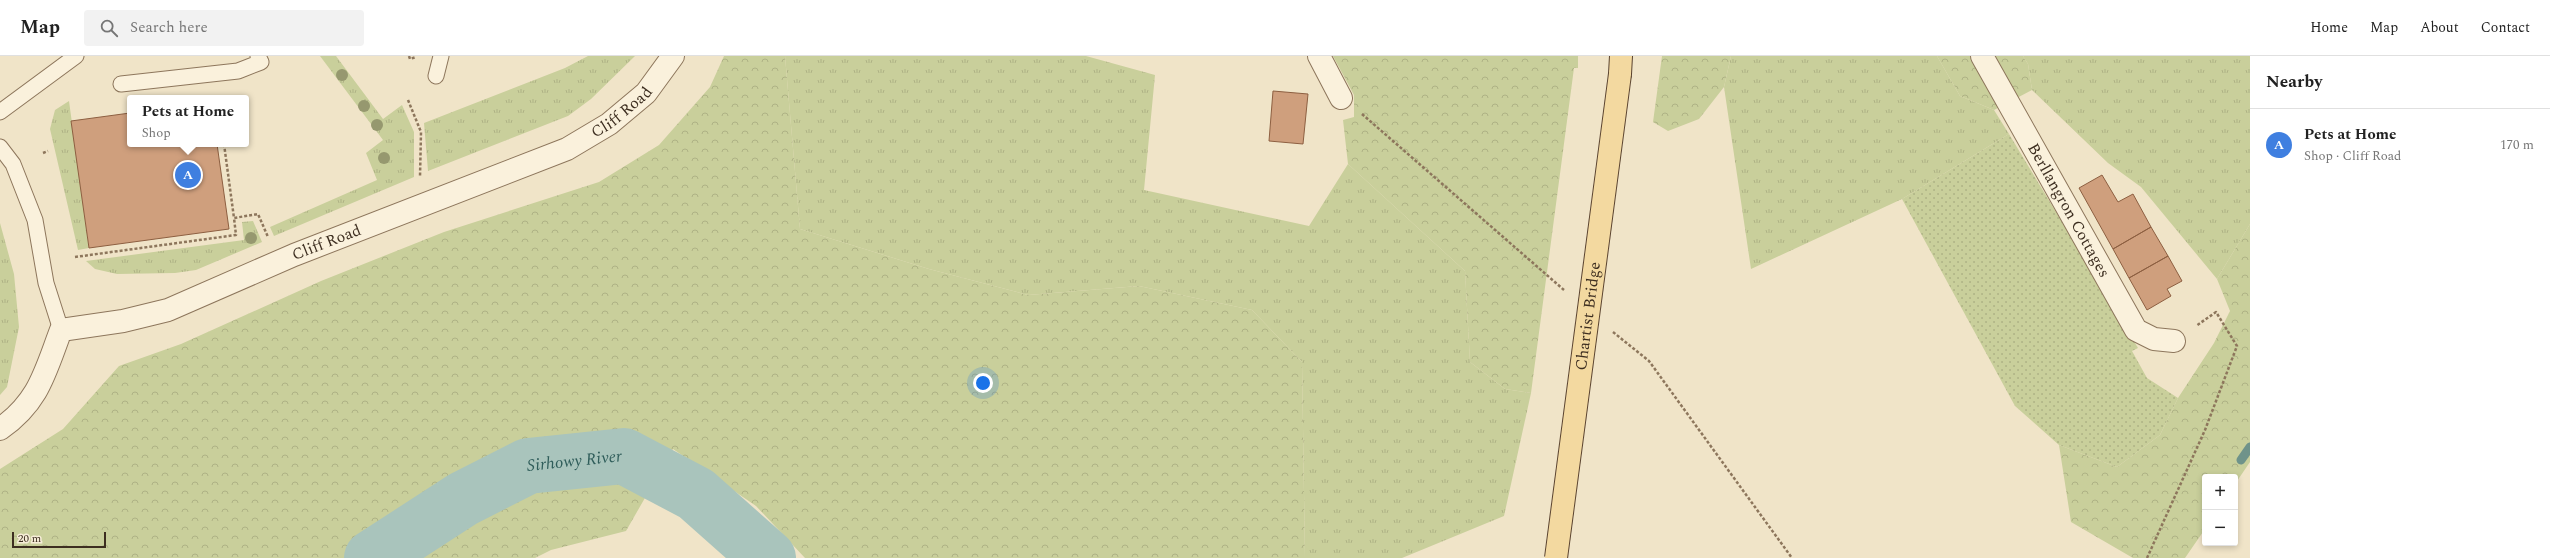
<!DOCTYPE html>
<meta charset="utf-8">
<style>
body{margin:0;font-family:Spectral,serif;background:#f2f2f2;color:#222}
.controls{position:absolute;right:12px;bottom:12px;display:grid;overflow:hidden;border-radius:4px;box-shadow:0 2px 6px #0003}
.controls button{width:36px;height:36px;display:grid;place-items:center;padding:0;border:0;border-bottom:1px solid #e0e0e0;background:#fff;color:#222;font:20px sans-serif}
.scale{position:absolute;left:12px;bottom:10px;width:94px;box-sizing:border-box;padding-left:4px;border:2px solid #3d2e20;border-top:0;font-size:11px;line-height:14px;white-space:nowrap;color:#3d2e20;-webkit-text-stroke:3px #f7eed8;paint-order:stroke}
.you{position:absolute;left:983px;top:327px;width:14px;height:14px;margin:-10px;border:3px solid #fff;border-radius:50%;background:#1a73e8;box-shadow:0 0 0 6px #1a73e833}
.badge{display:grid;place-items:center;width:26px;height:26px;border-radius:50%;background:#db2777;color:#fff;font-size:13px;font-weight:700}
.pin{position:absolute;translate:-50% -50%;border:2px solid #fff;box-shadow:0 1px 4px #0006}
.popup{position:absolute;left:127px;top:39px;width:122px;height:52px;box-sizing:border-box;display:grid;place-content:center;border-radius:4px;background:#fff;filter:drop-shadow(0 1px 3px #0005);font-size:13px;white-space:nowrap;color:#767676}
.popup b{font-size:15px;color:#222}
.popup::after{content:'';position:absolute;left:50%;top:100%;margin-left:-8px;border:8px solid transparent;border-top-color:#fff}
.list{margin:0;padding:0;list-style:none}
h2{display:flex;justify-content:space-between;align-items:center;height:52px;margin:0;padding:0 16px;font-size:17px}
h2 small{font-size:13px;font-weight:400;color:#767676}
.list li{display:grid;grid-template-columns:26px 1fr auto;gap:12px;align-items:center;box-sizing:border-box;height:72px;padding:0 16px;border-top:1px solid #e0e0e0}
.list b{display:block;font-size:15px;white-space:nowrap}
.list p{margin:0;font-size:13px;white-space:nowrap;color:#767676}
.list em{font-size:13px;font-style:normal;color:#767676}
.icon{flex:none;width:22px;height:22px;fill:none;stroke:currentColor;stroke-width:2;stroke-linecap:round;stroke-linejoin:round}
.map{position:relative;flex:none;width:2250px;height:502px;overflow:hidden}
header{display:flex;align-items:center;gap:24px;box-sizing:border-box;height:56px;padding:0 20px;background:#fff;border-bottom:1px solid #e0e0e0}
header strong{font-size:19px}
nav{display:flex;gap:22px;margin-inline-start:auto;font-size:14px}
.search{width:280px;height:36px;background:#f2f2f2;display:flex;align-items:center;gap:10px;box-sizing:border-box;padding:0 14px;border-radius:4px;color:#767676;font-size:15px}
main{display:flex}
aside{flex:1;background:#fff}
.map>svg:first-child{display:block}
.grass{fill:url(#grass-tufts)}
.forest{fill:url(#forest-crowns)}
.garden{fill:url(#garden-dots)}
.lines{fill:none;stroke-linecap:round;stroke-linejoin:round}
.stream{stroke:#6f938a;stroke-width:9}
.river{stroke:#a9c4bc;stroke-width:56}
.building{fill:#cf9f7d;stroke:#8d5f41}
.service-casing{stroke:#8d765c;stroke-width:17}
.minor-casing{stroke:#8d765c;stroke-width:24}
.primary-casing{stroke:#5b4430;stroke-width:24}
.path{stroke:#8d765c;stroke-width:2.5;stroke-dasharray:3 2;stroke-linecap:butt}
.service{stroke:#faf1dc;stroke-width:15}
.minor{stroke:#faf1dc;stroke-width:22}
.primary{stroke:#f3d9a0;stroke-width:22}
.primary-bridge-casing{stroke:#5b4430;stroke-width:24;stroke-linecap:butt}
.primary-bridge{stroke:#f3d9a0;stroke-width:22}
.tree{fill:#96986f}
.labels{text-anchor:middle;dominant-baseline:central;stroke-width:3;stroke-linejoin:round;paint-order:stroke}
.street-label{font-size:16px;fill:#3d2e20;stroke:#f7eed8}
.water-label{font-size:17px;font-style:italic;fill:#2f5d5a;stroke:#f7eed8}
</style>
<header>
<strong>Map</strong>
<div class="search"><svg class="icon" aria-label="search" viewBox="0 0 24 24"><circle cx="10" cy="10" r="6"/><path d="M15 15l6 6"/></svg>Search here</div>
<nav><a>Home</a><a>Map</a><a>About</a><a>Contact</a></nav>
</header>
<main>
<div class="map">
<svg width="2250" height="502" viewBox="0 0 2250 502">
<defs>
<pattern id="grass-tufts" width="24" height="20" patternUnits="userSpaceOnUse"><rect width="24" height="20" fill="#c9cf9b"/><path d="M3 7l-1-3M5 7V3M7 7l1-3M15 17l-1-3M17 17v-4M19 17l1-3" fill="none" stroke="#aeb285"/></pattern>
<pattern id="forest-crowns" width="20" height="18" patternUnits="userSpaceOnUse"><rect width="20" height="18" fill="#c9cf9b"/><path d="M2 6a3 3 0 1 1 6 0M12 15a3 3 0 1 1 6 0" fill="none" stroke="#aeb285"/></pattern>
<pattern id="garden-dots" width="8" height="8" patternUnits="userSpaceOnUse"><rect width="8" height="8" fill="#c9cf9b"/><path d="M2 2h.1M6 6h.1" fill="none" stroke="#aeb285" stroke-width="1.8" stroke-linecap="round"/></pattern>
</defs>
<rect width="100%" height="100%" fill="#f0e4c8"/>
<!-- grass -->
<path class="grass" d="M320,0h16l47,63 19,-14 12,27v45l-140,59 -4,-9 107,-47 -11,-27 17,-13z
M588,0h47l-44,43 -23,17 -140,55 -4,-48 141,-55z
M785,0h301l69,19 -11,115 165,36 39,-62 117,107 5,91 35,27 26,4 -27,123 -102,42h-97l-3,-196 -50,-52 -113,-24 -111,9 -99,-26 -129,-40z
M1731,0h206l23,40 34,14 15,24 -107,65 -151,70 -27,-182z
M2023,0h227v168l-33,55 -76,-92 -33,-24 -76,-73 -4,-26z
M69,45l20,147 -11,2 -28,-121 5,-19z
M253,165l9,21 -66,28 -21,3 -58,1 -22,-5 -9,-8 158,-21 -2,-18z
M0,167l14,51 5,53 -12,60 -7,8z"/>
<!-- forest -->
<path class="forest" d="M724,0h61l15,173 129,40 99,26 111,-9 113,24 50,52 3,196h-500l-49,-52 -83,-57 -47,82 -75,19 -16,8h-535v-89l63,-40 56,-63 62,-22 140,-63 123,-49 155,-50 60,-37 51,-58z
M1333,0h245v12h-4l-43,325 -26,-4 -35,-27 -5,-91 -117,-107 -5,-44 11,-3v-22z
M1662,0h69l-7,31 -25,32 -31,12 -15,-9z
M1937,0h86l5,8 4,26 -38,20 -34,-14z
M2250,168v238l-15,22v-7h-30v52l-20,29h-52l-62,-36 -12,-77 58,22 43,-32 18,-37 36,-55 16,-32 -13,-32z"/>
<!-- garden -->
<path class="garden" d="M2009,78l129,214 -6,3 15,27 31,20 -18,37 -43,32 -58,-22 -44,-39 -113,-207z"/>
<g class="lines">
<!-- stream -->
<path class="stream" d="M2241,404l9,-13"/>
<!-- river -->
<path class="river" id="s1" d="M372,502l91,-59 65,-33 96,-10 72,38 72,64"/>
</g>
<!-- building -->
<path class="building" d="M1273,35l35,3 -5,50 -34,-3z
M130,57v31h87l12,85 -140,19 -18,-127z
M2102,119l16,27 15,-8 18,33 -38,22 -34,-61z
M2151,171l17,29 -39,22 -16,-29z
M2168,200l14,25 -15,8 4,7 -24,14 -18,-32z"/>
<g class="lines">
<defs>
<path id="service" d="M436,20l5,-20
M121,28l117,-13 23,-9 -3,-6
M0,56l76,-56
M0,91l13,17 22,56 11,63 15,47"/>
<g id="minor">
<path d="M1319,0l22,42"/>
<path id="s2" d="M1982,0l154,274 18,9 20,2"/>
<path id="s3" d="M0,373c39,-27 45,-57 61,-99l62,-9 45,-11 126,-55 273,-106 42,-25 37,-31 27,-37"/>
</g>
<path id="primary" d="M1620,18l1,-18"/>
</defs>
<!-- service casing -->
<use href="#service" class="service-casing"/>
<!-- minor casing -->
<use href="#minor" class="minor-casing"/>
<!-- primary casing -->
<use href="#primary" class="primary-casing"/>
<!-- path -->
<path class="path" d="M409,0l1,3 6,-2
M408,44l13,32 -1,45
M1362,58l202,176
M224,88l10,74 24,-4 10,23
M43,97l5,-2
M75,201l161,-22 -2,-17
M1613,276l36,29 143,197
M2147,502l58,-128 32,-84 -21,-34 -20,14"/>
<!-- service -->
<use href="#service" class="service"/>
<!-- minor -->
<use href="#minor" class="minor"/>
<!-- primary -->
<use href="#primary" class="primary"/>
<defs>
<g id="primary-bridge">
<path id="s4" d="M1556,502l64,-484"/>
</g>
</defs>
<!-- primary-bridge casing -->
<use href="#primary-bridge" class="primary-bridge-casing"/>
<!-- primary-bridge -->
<use href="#primary-bridge" class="primary-bridge"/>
</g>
<!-- trees -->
<g class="tree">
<circle cx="342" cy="19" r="6"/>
<circle cx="364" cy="50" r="6"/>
<circle cx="377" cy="69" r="6"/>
<circle cx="384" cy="102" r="6"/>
<circle cx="251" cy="182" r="6"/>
</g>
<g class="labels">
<!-- street labels -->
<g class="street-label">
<text stroke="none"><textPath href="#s3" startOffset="724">Cliff Road</textPath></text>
<text stroke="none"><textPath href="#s2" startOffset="177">Berllangron Cottages</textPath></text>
<text stroke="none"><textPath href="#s3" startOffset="400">Cliff Road</textPath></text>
<text stroke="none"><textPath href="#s4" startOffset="244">Chartist Bridge</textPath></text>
</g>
<!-- water labels -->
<g class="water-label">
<text stroke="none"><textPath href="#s1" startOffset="228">Sirhowy River</textPath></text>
</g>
</g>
</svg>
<div class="controls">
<button>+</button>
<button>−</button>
</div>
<div class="scale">20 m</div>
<div class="you"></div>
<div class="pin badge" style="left:188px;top:119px;background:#3f7fe0">A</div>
<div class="popup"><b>Pets at Home</b>Shop</div>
</div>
<aside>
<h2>Nearby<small></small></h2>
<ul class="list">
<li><span class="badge" style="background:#3f7fe0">A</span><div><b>Pets at Home</b><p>Shop · Cliff Road</p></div><em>170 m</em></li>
</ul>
</aside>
</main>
